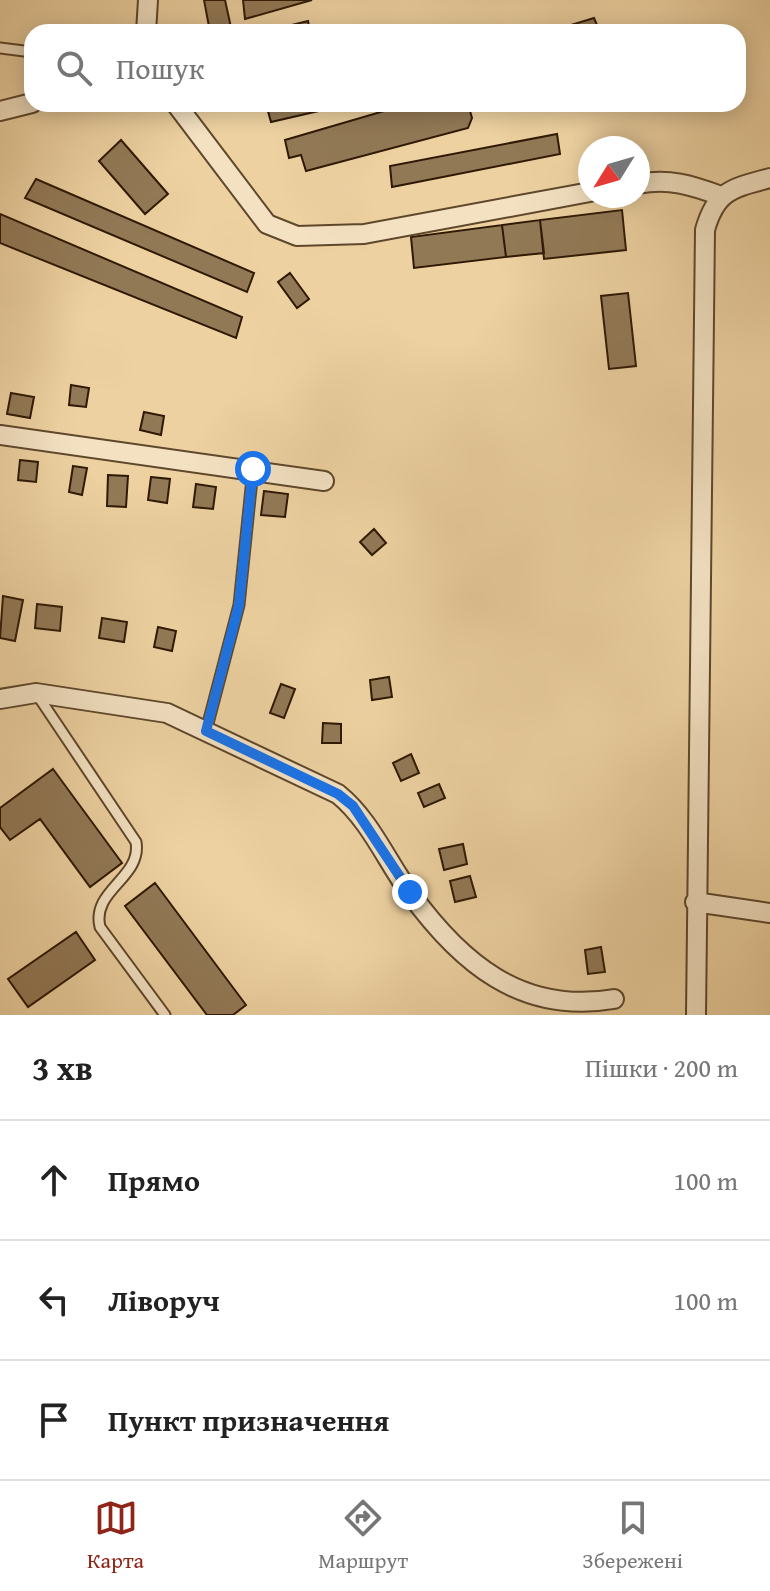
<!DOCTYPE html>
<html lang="uk">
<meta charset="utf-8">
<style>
body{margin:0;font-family:"Gentium Book Plus",serif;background:#f6f6f6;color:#222}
.compass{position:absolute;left:578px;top:136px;width:72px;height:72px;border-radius:50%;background:#fff;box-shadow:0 4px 20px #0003;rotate:233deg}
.stop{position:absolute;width:24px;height:24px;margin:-18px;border:6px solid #1a73e8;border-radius:50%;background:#fff}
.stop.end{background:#1a73e8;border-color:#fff;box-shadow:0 2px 8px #0008}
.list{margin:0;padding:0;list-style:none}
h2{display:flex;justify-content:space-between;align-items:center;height:104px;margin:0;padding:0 32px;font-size:34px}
h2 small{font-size:26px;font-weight:400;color:#767676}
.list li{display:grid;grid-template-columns:52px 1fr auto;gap:24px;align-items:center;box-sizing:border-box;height:120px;padding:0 32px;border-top:2px solid #e0e0e0}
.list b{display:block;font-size:30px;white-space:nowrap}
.list em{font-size:26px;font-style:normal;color:#767676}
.icon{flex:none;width:44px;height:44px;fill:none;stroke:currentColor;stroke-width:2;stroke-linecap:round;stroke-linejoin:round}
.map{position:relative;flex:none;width:770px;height:1015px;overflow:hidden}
.search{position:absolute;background:#fff;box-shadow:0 4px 20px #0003;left:24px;right:24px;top:24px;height:88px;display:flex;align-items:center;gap:20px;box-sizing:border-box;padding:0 28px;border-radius:24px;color:#767676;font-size:30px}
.sheet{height:464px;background:#fff}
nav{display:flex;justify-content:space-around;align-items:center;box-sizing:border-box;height:112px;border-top:2px solid #e0e0e0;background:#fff;font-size:22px;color:#767676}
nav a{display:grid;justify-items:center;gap:4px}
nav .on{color:#8f2418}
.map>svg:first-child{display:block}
.building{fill:#927956;stroke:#2f1904;stroke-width:2}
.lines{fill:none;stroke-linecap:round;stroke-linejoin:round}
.service-casing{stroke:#5e472b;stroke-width:13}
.minor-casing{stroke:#5e472b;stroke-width:22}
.service{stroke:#f3e1c2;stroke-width:9}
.minor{stroke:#f3e1c2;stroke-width:18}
.route{stroke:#1a73e8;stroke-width:10}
</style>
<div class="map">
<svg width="770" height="1015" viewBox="0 0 770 1015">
<rect width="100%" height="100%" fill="#edd1a1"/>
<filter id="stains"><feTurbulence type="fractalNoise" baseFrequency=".0025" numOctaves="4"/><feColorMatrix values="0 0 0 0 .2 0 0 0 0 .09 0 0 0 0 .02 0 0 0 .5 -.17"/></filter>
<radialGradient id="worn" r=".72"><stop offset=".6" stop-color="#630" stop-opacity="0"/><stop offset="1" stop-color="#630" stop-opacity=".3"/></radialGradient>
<!-- building -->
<path class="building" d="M204,0h21l7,32h-22z
M243,0h69l-67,19z
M594,18l6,14h-52z
M308,21l2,11h-47z
M266,104h83l-78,18z
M408,104h60l4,14 -4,10 -162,43 -5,-16 -12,3 -4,-18z
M557,134l3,20 -168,33 -2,-21z
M121,140l47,54 -23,20 -46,-53z
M36,179l218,94 -7,19 -222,-94z
M622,210l4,40 -82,9 -4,-39z
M0,214l242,103 -6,21 -236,-95z
M540,220l4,33 -38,4 -4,-32z
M502,225l4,32 -92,11 -3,-31z
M290,273l19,26 -12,9 -19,-26z
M628,293l8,73 -27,3 -8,-73z
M71,385l18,3 -3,19 -17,-2z
M11,393l23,4 -4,21 -23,-4z
M144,412l20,4 -3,19 -21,-5z
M20,460l18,2 -2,20 -18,-2z
M73,466l14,2 -5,27 -13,-3z
M108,475l20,1 -2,31 -19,-1z
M151,477l19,2 -3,24 -19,-3z
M196,484l20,3 -3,22 -20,-2z
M264,491l24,3 -3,23 -24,-2z
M374,529l12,14 -14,12 -12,-13z
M3,596l20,4 -8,41 -15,-3z
M37,604l25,3 -2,24 -25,-3z
M102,618l25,4 -3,20 -25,-4z
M158,627l18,4 -4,20 -18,-4z
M389,677l3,20 -20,3 -2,-20z
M281,684l14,5 -11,29 -14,-5z
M323,723l18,1v19h-19z
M411,754l8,19 -18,8 -8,-18z
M53,769l69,94 -32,24 -50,-68 -30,21 -10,-13v-19z
M439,784l6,14 -21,9 -6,-14z
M463,844l4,20 -23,6 -5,-21z
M470,876l6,21 -21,5 -5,-21z
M155,883l91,122 -13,10h-26l-82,-109z
M76,932l19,28 -67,47 -20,-28z
M601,947l4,25 -17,2 -3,-24z"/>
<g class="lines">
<defs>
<path id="service" d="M0,48l32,4
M38,696l98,146c6,36 -45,48 -36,85l65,88
M206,731l33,-126 14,-136"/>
<path id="minor" d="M146,32l2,-32
M176,104l91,120 30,12 67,-2 226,-42
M0,111l32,-8
M638,184c31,-6 53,1 83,12
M0,435l324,46
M0,699l36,-6 131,20 171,81c32,26 48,66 72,99 50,69 111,122 204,106
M695,902l75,11
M696,1015l9,-785c11,-40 28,-42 65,-52"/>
</defs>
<!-- service casing -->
<use href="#service" class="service-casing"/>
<!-- minor casing -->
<use href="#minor" class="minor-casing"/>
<!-- service -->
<use href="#service" class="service"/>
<!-- minor -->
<use href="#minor" class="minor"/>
</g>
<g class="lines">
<!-- route -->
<path class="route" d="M253,469l-14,136 -33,126 132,63 15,12 57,86"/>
</g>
<rect width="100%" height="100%" filter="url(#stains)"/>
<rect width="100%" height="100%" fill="url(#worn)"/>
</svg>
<svg class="compass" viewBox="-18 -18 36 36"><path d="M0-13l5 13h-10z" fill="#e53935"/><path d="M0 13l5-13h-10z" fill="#767676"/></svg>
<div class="stop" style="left:253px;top:469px"></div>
<div class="stop end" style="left:410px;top:892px"></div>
<div class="search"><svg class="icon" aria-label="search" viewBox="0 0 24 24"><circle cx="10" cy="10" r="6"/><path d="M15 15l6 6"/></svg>Пошук</div>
</div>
<section class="sheet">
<h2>3 хв<small>Пішки · 200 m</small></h2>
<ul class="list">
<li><svg class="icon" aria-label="ahead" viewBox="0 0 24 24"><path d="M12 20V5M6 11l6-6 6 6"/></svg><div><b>Прямо</b></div><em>100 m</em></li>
<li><svg class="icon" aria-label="left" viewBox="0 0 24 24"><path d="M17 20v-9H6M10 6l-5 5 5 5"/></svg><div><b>Ліворуч</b></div><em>100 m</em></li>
<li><svg class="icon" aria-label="arrive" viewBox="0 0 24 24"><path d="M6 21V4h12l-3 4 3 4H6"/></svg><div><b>Пункт призначення</b></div></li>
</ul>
</section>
<nav>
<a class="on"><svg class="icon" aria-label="map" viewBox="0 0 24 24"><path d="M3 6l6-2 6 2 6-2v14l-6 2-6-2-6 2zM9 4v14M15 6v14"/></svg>Карта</a>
<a><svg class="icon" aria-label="directions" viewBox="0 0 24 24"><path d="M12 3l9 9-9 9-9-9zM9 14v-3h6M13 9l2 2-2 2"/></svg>Маршрут</a>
<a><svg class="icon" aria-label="saved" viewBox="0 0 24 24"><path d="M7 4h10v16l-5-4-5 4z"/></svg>Збережені</a>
</nav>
